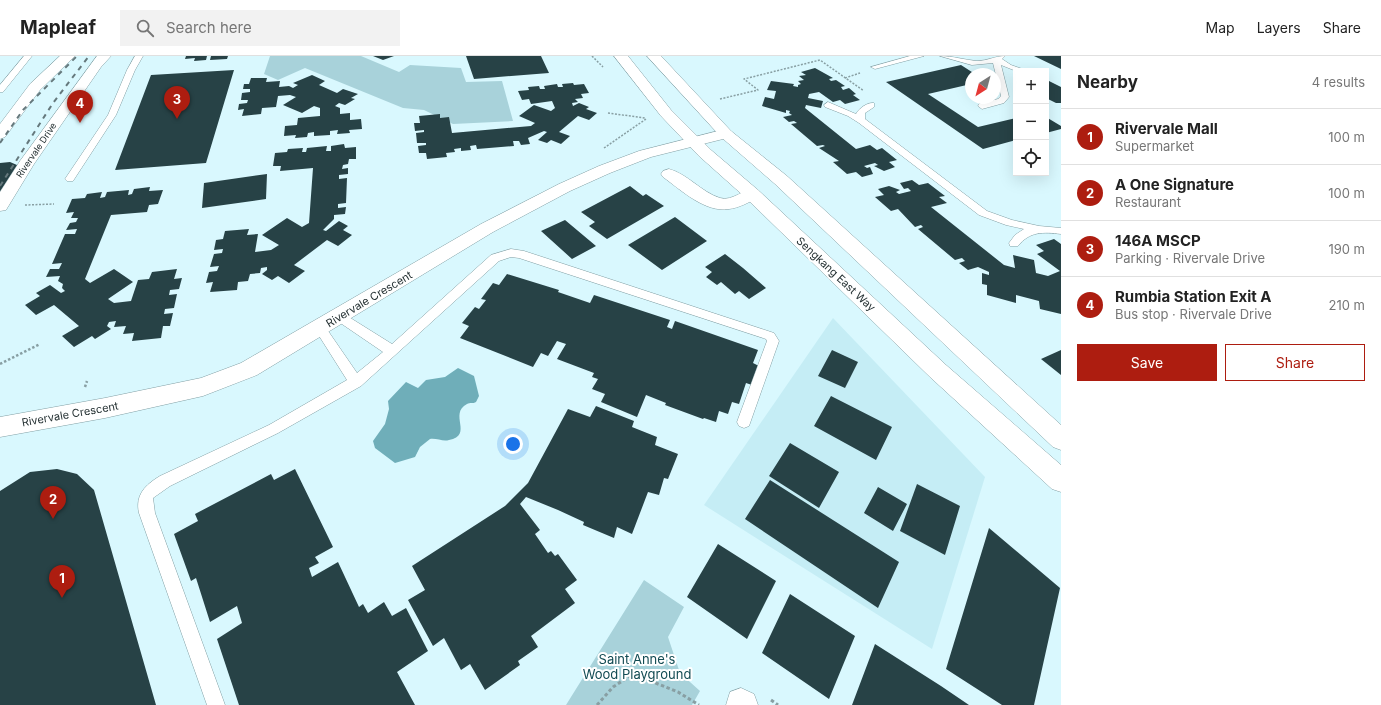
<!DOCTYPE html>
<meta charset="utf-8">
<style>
body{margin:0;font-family:Inter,sans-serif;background:#f2f2f2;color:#222}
.controls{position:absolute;right:12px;top:12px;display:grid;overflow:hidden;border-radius:0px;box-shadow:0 4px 16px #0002}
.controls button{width:36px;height:36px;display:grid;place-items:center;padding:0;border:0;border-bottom:1px solid #e0e0e0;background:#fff;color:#222;font:20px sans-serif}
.compass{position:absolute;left:965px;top:12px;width:36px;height:36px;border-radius:50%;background:#fff;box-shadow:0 4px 16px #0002;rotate:216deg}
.you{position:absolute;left:513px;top:388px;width:14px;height:14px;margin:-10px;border:3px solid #fff;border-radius:50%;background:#1a73e8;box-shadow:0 0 0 6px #1a73e833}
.badge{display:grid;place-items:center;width:26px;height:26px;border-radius:50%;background:#ad1d10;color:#fff;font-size:13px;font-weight:700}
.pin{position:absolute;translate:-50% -33px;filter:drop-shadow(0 1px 2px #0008)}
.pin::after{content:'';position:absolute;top:21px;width:14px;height:12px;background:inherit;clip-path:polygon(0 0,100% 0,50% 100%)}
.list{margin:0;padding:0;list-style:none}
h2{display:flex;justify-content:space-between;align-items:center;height:52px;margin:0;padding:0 16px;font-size:17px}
h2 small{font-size:13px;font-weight:400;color:#767676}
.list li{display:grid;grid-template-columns:26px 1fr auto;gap:12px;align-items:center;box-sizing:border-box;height:56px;padding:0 16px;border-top:1px solid #e0e0e0}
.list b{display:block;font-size:15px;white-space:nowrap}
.list p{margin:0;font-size:13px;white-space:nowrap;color:#767676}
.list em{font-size:13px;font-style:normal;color:#767676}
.actions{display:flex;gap:8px;padding:12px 16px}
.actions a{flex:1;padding:9px 0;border:1px solid #ad1d10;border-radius:0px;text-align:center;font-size:14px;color:#ad1d10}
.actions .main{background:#ad1d10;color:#fff}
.icon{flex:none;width:22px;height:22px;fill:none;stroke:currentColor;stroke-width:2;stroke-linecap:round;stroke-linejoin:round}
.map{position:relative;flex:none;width:1061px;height:649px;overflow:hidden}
header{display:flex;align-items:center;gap:24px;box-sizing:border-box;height:56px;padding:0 20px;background:#fff;border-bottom:1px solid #e0e0e0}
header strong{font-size:19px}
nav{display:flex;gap:22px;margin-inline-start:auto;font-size:14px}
.search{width:280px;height:36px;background:#f2f2f2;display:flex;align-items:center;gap:10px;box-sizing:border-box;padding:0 14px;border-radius:0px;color:#767676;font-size:15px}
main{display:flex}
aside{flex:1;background:#fff}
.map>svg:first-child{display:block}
.built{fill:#c5edf5}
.green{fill:#a8d2da}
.water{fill:#6faeb9}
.building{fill:#274246}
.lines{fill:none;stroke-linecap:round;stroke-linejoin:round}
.lane-casing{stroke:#829fa4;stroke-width:1}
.street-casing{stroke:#829fa4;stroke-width:1}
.secondary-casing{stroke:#829fa4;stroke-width:1}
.path-far2{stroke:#889fa3;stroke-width:1.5;stroke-dasharray:2 1.5;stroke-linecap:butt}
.path-far1{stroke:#889fa3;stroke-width:2.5;stroke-dasharray:2.5 2;stroke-linecap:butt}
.path{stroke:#889fa3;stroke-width:3;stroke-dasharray:3.5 2.5;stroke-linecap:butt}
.lane{fill:#fff;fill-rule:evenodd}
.street{fill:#fff;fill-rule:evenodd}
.secondary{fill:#fff;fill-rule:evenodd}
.rail{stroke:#65787c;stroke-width:2;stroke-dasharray:5 5;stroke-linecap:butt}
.labels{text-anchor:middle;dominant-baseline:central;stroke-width:4;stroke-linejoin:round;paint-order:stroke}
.far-street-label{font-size:9px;fill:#263234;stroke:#fff}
.street-label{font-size:11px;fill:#263234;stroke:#fff}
.near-park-label{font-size:13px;fill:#124b53;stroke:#fff}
</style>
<header>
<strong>Mapleaf</strong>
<div class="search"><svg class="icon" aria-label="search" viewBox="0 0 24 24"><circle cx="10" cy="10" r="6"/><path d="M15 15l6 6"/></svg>Search here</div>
<nav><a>Map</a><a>Layers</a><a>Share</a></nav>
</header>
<main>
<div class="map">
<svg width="1061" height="649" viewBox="0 0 1061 649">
<rect width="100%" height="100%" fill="#d9f8fe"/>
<!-- built -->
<path class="built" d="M833,262l152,159 -53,172 -228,-144z"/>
<!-- green -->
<path class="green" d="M270,0h91l38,16 11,-7 51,3 5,14 36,-1 11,40 -60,3 -29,-14 -21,-2 -98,-40 -27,12 -14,-6z
M644,524l40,27 -16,30 12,36 20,18 -8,14h-126z"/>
<!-- water -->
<path class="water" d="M458,312l16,8 5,20 -3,6c-3,2 -6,0 -9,2 -19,10 7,31 -18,36 -6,2 -12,-2 -19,-1l-10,8 -5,10 -20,6 -20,-15 -2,-7 12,-17 4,-15 -1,-8 18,-19 12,6 8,-8 19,-3z"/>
<!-- building -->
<path class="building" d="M186,0h21l-1,4 -12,1 1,-3 -10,1z
M211,0h17l-1,3 -17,1z
M373,0h21l-11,4z
M466,0h75l8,17 -75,6z
M1034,0h27v13z
M961,9l14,9h-4v10l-43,10 50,33 38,-9v22l-33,9 -97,-67z
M815,12l18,10 -4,1 2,2 5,-1 9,6 -4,1 2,3 6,-2 7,6 -3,1 7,5 -15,4 -5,-4 -7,2 -14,-10 -10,2 -1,4 15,3 -2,7 -15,-3 -1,3 51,41 14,-4 7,5 5,-2 15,12 -8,2 6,5 -11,4 -10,-5 4,-1 -3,-2 -11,3 3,2 3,-1 3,7 -11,3 -6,-5 -9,2 -14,-12 6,-1 -20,-13 6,-2 -2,-1 -6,1 -26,-22 6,-1 -3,-2 -5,1 -6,-5 9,-2 -3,-2 1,-2 -4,-1v3l-24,-7 3,-9 9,2 2,-8 -9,-1 4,-9 23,3 -1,2 5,1v-2l3,-1 -3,-3 6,-1 -5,-4 7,-1 -5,-3z
M234,14l-28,93 -91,7 36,-95z
M312,19l13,6 -6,4 18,8 6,-4 15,5 -7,4 4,1 -10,6 -6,-2 -4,3 5,2v6l10,-1v7l11,-1 1,10 -13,1 1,3 -13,1 1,-4 -8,1v4l-16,1v-4l-6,1 -1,4 -12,1 1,-3 -12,1 1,-10 12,-1 1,-7 22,-2v-8l-6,-2 -12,7 -19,-8 13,-8 -6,-2 -12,1 -2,11 -14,1 -1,6 -19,2 2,-7 -6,1 1,-6 8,-1 1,-3h-7l1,-7 8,-1v-3h-7l1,-5h5l2,-6h16l-1,4 14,-1 -1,6 10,-1 4,2 5,-3 -5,-2z
M1049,25l12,6v16h-5l-10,-5v-16z
M573,27l1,2 10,-1 5,9 -8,1 2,4 -8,1 3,3 -6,1 1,3 6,-3 10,4 -3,2 11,4 -8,7 -11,-4 -19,16 11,4 -9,8 -10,-4 -4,3 -9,-3 9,-8 -3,-1 -16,7 2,6 -9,1 -2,-4h-6l1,5 -37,3 -1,-4 -6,1 1,4 -10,1v-3l-7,1 1,3 -9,1 1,4 -20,2 -1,-6h-7l-1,-7 8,-1v-2h-9l-1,-10 8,-1v-2l-9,1 -1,-8h6l-1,-7 21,-2v4l9,-1 3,16 79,-7 4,-3 -16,-7 15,-11 17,6 4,-3 -3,-7 -21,3 -2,-5 -7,1 -4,-9 11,-1 -1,-3 11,-1 1,3h5l-1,-3 13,-2 1,3h5l-1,-3z
M1046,61l15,9v3l-15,4z
M344,88l1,4 11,-1v12h-7l-1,5 -5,1 -1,4 6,-1v6l-9,1v4l8,-1 -1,25 -8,1v4l8,-1 -1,7 -11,1v4l-11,11 3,1 13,-10 9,5 -5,4 9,5 -14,11 -11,-6 -33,25 11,6 -16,12 -11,-7 -6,4 -10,-6 5,-4v-3l-6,1 -1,5 -10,1 -2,7 -10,1 -1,8 -27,2 3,-10 -7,1 3,-11 8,-1 2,-5 -9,1 4,-13 8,-1 1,-4 -9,1 2,-10 7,-1 2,-8 24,-2 -2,6 11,-1 -3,18 16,-2 8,-5 -17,-10 25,-17 15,9 7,-4 4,-55 -33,3 1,-5h-8l2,-13 12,-1 1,-3 15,-1 -1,4h4l1,-4 20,-2 -1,5h5v-5z
M10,106l7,3 1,2 -18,35v-39z
M267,118l-1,25 -64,9 2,-25z
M912,124l7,5 9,-2 17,13 -6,1 8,6 -16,4 73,58 11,3 -2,-13 21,5 2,13 12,3 12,-5 -23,-17 7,-3 -8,-6 18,-6 7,5v70l-21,-5 -1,-8 -23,-6v8l-29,-8v-10l-5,-1v-11l7,2v-3l-11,-5 -10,3 -9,-7 6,-2 -3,-3 -7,2 -37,-31 5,-2 -2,-2 -6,2 -17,-18 -7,2 -16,-14 9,-2 -6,-6 11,-3 11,4 -4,2 3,2 12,-3 -3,-3 -4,1 -4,-6z
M630,130l13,10 3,-2 18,12 -57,33 -18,-13 6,-4 -14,-10z
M150,131l-1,4 14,-1 -5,14 -9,1 -2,7 -36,3 -26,64 5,4 24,-14 19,13 -25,17 6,4 17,-2 7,-21 11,-1 3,-7 25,-3 -3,10 8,-1 -3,11 -9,1 -1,5 8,-1 -3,14 -9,1 -1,5 9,-1 -3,13h-7l-2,12 -29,3 2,-8 -11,1 3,-8 -12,1 2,-6 -7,1 -2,4 4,3 -16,10 -3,-3 -18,11 -12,-11 17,-10 -25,-21 -18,10 -11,-10 15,-9 -4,-3 14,-8 11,8 4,-2 -3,-3 1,-4 -5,-3 2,-5 -14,1 4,-8h9l3,-6 -10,1 13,-30h10l2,-5 -11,1 4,-7 6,-1 2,-4h-7l3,-6 -8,1 6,-14 13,-1 2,-4 15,-2 -2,6 5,-1 2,-5 22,-2 -1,5 4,-1 2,-5z
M675,161l32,24 -45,29 -34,-25z
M565,164l31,26 -24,13 -31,-28z
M725,198l18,14 23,20 -17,11 -10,-8 -4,3 -14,-12 -4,3 -11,-8 6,-5 -7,-5z
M507,218l52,16 -1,2 32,11 4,-8 76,25 -3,7 5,2 3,-8 83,29 -5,13 6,3 -7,19 -6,-2 -7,21 -7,-2 -4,12 -9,-3 -3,11 -12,-4 -1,1 -38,-14 1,-2 -20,-8 -9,22 -36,-15 4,-8 -13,-5 6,-10 -6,-2 2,-4 -37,-14 9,-15 -9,-3 -9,15 -7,-3 -8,14 -73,-29 9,-12 -7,-3 13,-16 4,2 7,-9 -5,-1 12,-16 6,2z
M832,294l26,12 -13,26 -27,-12z
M1061,294v25l-20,-16z
M831,340l61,31 -16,33 -62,-34z
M596,350l38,15 -2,6 25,10 -2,8 23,9 -10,25 -4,-1 -5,17 -11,-3 -16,42 -15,-7 -3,11 -31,-13 1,-3 -26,-12 -32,-13 -6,7 20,26 -5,4 13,19 3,-2 4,5 3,-2 19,26 -12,9 10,14 -44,33 7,11 -20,14 2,4 -35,25 -15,-26 -9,6 -17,-32 -11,8 -25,-46 17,-10 -13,-24 93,-60 23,-23 40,-74 22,8z
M790,387l49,29 -20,36 -50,-32z
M57,413l20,5 17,16 62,215h-156v-214l30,-19z
M295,413l38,78 -18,10 4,6 -10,5 3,9 26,-15 21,45 4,-3 5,9 16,-11 8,14 14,-8 22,43 -31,21 18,33h-176l-22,-66 25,-16 -5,-17 -27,16 -14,-44 -5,3 -17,-47 24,-13 -3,-7 76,-40 3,6z
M770,424l129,82 -21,46 -133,-89z
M917,428l43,22 -15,49 -45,-24z
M878,431l29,17 -14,27 -29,-18z
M989,472l71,60 -26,117h-32l-56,-36z
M718,488l58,37 -29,58 -60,-42z
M790,538l65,42 -26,63 -67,-46z
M875,588l66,42 28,19h-117z"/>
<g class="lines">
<defs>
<path id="lane" d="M24,0h8l-29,36h-3v-7z
M135,0h8l-8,14 -19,45 -43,66h-6l-2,-2 43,-64 19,-45z
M910,0h14l-49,13 -4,-2z
M940,0c13,0 25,4 37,5 10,0 18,-5 28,-5l-3,3 9,6 17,6h-12l-15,-6 8,32 -5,6 -22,6 -4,-3 1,-2 19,-5 3,-3 -8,-33 -21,2z
M828,46l28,12c3,-6 12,-12 18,-11v4l-9,6v6l122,92 25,9 27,6 22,2v6c-18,-2 -31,-3 -43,12h-8l-1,-3 6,-8 9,-6 -18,-4 -27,-10 -120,-92 -11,-7 -23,-9 -1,-2z
M511,193l13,2 250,82 5,8 -30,85 -5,2 -5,-2 -2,-4 30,-81 -1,-2 -247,-81 -8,-1 -12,4 -138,125 -83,47 -108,53 -17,12 2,15 70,192h-18l-68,-192c-4,-18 6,-28 21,-37l109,-51 78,-45 -31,-49 -2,-3 2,-3h8l33,48 26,-21 -47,-32 -2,-3 2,-3h8l48,30 99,-89z"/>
<path id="street" d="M726,73l5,2 3,3 -3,3 -80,20 -41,16 -40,18 -77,41 -236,143 -54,21 -98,22 -105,19v-20l105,-19 96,-20 40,-15 240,-139 78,-40 40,-18 40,-15z
M669,113c19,5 32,23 51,29 13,4 24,-11 38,-8l2,4 -2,4c-9,4 -19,10 -29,11 -24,4 -48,-19 -66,-32l-2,-3 2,-3z
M741,632l13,6 4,11h-32l4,-13z"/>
<path id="secondary" d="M60,0h15l-35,34 -35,47 -5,2v-15l30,-40z
M97,0h14l-10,11 -67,97 -28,46 -6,1v-19l20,-31z
M614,0h14l43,54 40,40 47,40 188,175 115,100v27l-9,-3 -122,-112 -184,-179 -47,-42 -38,-40z
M647,0h14l70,75 56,45 274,249v25l-8,-3 -278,-263 -54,-47z"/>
</defs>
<!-- lane casing -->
<use href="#lane" class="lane-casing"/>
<!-- street casing -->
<use href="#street" class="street-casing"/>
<!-- secondary casing -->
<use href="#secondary" class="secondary-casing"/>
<!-- path-far2 -->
<path class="path-far2" d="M592,0l11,11
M845,22l15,-5
M720,43l38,-9 -14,-11 76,-19 44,31
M608,57l37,5
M604,92l42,-29
M25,149l29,-1"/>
<!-- path-far1 -->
<path class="path-far1" d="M0,308l40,-20
M85,331l2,-6"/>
<!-- path -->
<path class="path" d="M771,644l7,5
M597,649l16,-18 20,-13 45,18 21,13"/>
<!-- lane -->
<use href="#lane" class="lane"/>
<!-- street -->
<use href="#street" class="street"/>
<!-- secondary -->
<use href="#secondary" class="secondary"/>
<!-- rail -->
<path class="rail" d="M0,87l23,-33 54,-54
M0,130l53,-83 36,-47"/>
</g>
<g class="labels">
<!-- far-street labels -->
<g class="far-street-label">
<text transform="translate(36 94) rotate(-56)">Rivervale Drive</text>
</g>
<!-- street labels -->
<g class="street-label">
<text transform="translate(836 218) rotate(43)">Sengkang East Way</text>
<text transform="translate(369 243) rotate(-31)">Rivervale Crescent</text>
<text transform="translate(70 358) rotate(-10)">Rivervale Crescent</text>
</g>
<!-- near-park labels -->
<g class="near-park-label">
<text x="637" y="603">Saint Anne's<tspan x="637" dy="15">Wood Playground</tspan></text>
</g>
</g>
</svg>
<div class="controls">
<button>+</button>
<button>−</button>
<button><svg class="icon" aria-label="locate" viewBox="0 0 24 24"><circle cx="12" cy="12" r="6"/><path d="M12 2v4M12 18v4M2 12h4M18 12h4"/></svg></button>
</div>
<svg class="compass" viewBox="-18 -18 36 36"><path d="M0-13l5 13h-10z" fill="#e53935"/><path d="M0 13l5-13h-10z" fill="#767676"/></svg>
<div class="you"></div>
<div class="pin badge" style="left:62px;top:542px">1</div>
<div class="pin badge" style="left:53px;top:463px">2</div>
<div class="pin badge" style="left:177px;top:63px">3</div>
<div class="pin badge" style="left:80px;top:67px">4</div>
</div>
<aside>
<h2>Nearby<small>4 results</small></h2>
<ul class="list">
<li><span class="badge">1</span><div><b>Rivervale Mall</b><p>Supermarket</p></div><em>100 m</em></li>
<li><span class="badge">2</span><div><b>A One Signature</b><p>Restaurant</p></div><em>100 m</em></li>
<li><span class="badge">3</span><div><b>146A MSCP</b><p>Parking · Rivervale Drive</p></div><em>190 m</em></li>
<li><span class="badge">4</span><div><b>Rumbia Station Exit A</b><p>Bus stop · Rivervale Drive</p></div><em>210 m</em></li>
</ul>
<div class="actions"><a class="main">Save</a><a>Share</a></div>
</aside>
</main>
